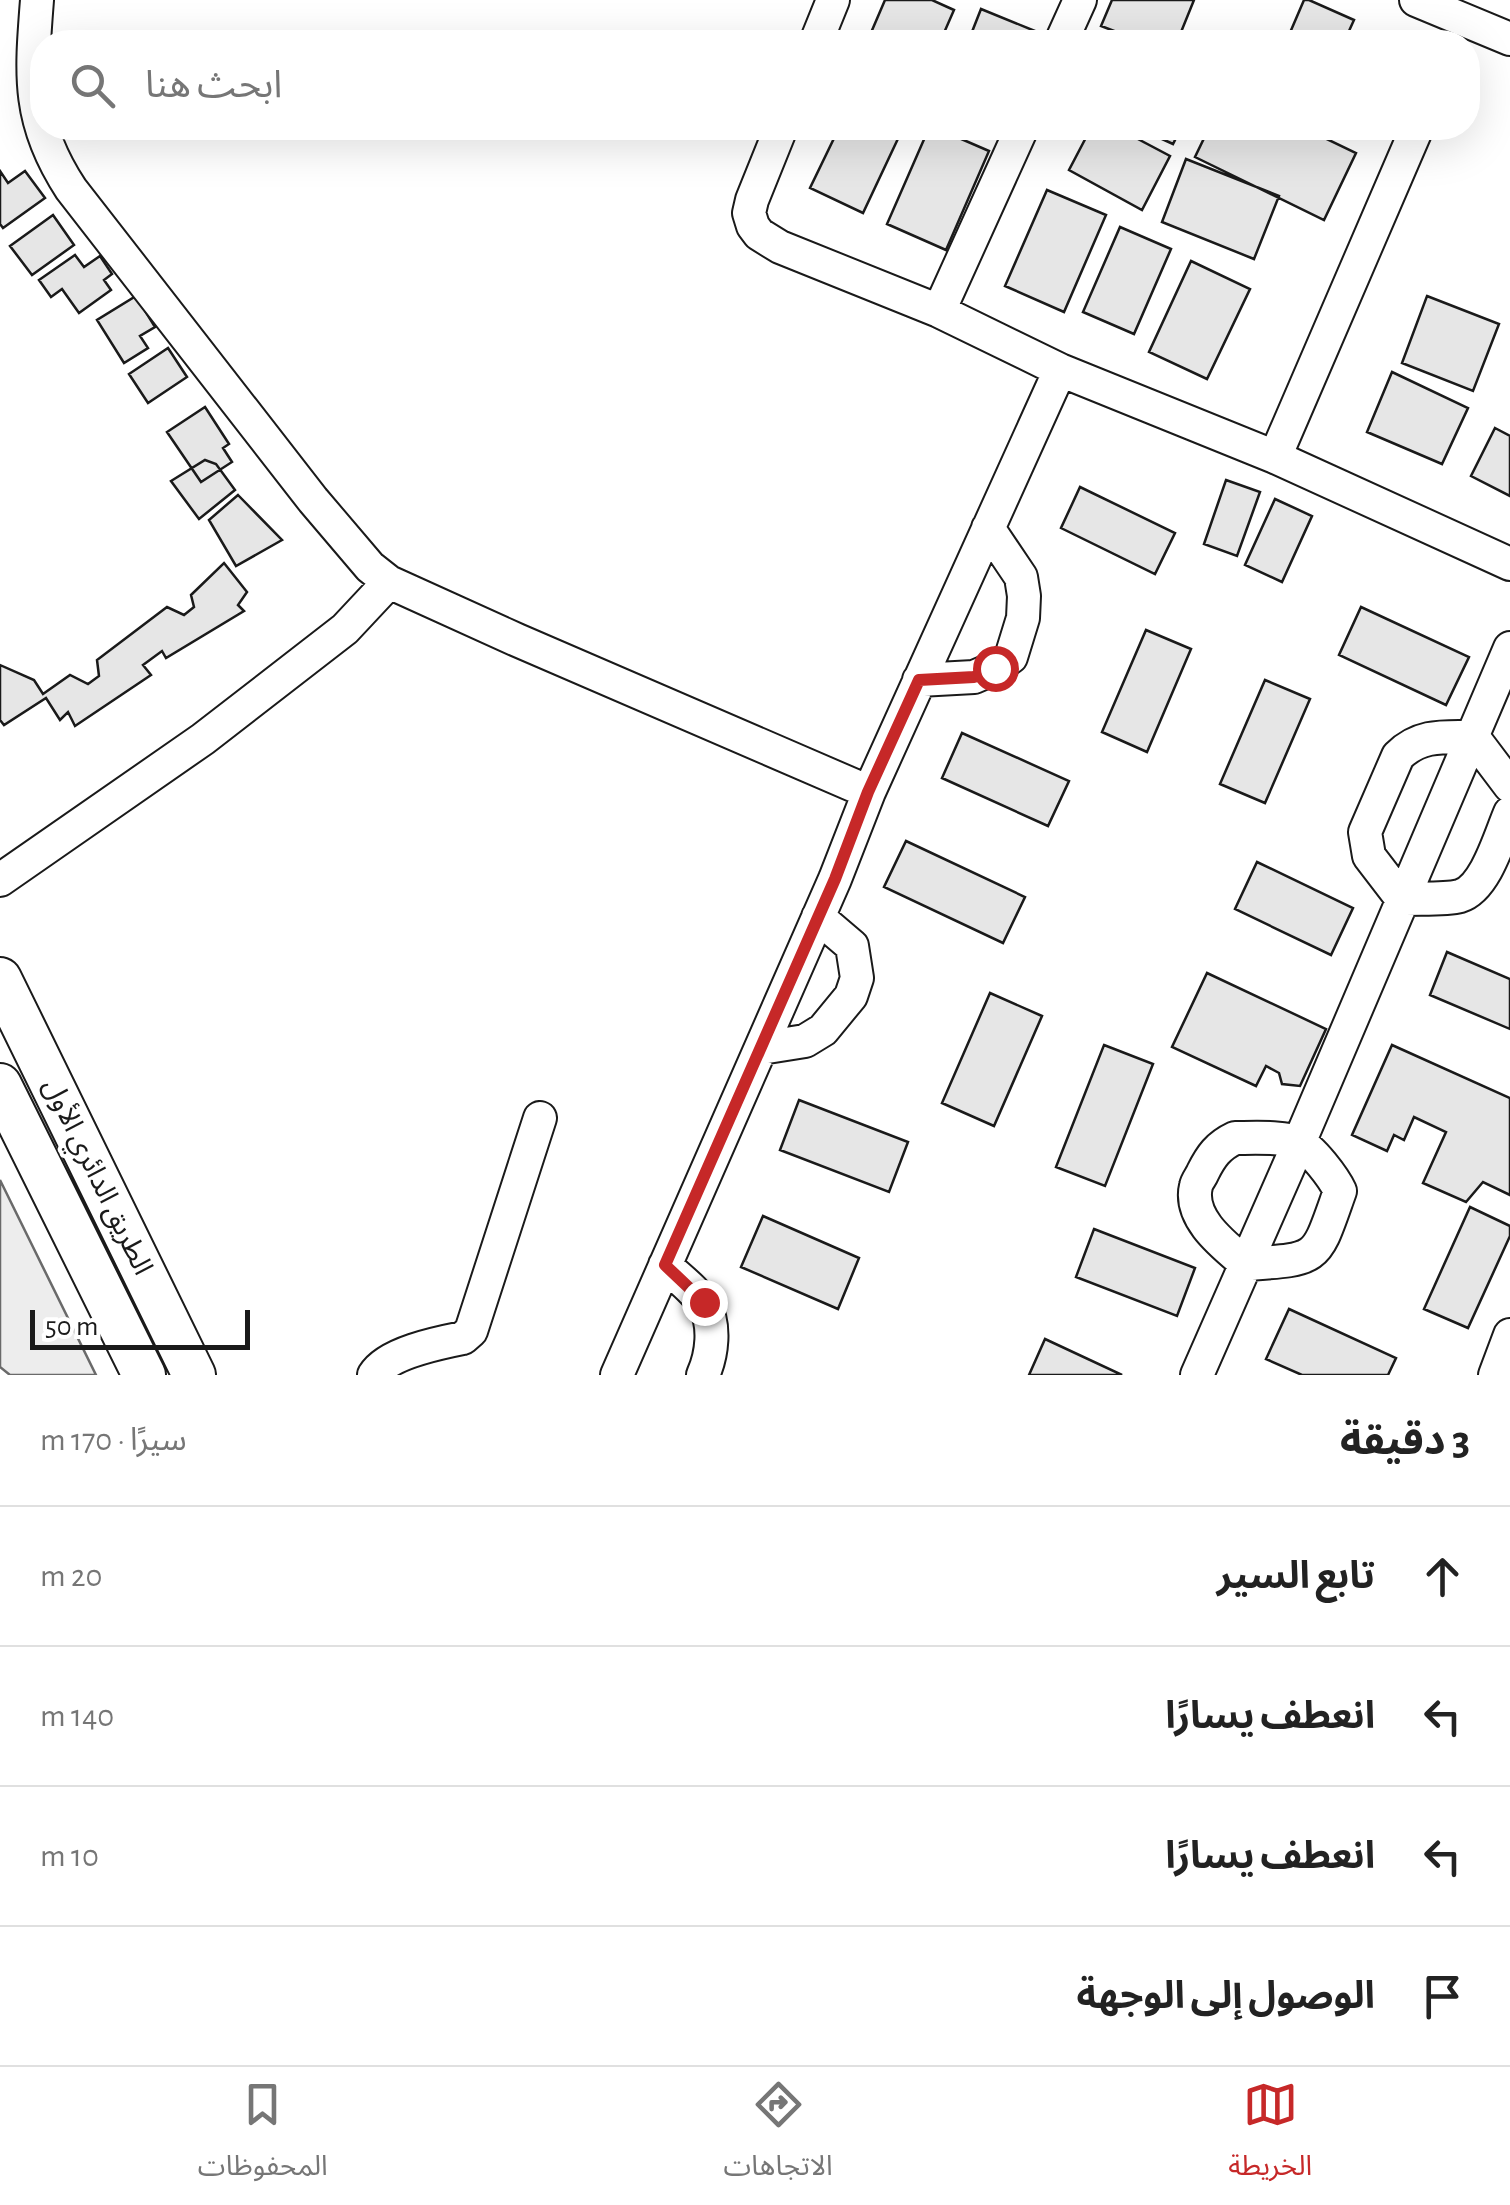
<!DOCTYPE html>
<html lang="ar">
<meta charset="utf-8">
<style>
body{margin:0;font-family:"Alegreya Sans","Noto Sans Arabic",sans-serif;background:#f6f6f6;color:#222;direction:rtl}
.scale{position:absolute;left:30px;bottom:25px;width:220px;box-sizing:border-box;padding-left:10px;border:5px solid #1a1a1a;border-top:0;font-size:28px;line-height:35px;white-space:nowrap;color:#1a1a1a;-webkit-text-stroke:8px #fff;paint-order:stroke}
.stop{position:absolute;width:30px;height:30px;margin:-22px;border:8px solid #c62828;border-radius:50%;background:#fff}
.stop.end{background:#c62828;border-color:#fff;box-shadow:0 2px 10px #0008}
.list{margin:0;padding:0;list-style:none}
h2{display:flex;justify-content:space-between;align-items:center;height:130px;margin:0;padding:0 40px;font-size:42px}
h2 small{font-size:32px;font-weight:400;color:#767676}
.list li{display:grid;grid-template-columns:65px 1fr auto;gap:30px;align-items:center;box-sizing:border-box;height:140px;padding:0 40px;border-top:2px solid #e0e0e0}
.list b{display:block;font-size:38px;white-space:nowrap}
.list em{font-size:32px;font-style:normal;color:#767676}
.icon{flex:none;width:55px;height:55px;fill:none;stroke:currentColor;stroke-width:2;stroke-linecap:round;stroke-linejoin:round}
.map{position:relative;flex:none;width:1510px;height:1375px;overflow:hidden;direction:ltr}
.search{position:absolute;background:#fff;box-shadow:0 10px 40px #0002;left:30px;right:30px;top:30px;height:110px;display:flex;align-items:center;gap:25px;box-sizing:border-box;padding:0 35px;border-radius:40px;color:#767676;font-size:38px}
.sheet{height:690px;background:#fff}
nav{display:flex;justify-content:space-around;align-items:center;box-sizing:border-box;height:140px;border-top:2px solid #e0e0e0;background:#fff;font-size:28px;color:#767676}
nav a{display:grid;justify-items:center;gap:5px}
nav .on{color:#c62828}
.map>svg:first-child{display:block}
.built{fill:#ededed;stroke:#6a6a6a;stroke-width:2.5}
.building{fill:#e6e6e6;stroke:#1a1a1a;stroke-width:2.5}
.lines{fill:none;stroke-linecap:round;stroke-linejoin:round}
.minor-casing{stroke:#1a1a1a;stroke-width:36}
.major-casing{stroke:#1a1a1a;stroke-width:46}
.minor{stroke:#fff;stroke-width:32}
.major{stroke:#fff;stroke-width:42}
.route{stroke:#c62828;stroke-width:12}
.labels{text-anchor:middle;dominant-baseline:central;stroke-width:8;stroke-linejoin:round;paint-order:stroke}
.street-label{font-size:28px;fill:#1a1a1a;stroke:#fff}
</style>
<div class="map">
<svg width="1510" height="1375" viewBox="0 0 1510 1375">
<rect width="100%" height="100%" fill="#fff"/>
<!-- built -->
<path class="built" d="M0,1180l96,195h-86l-10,-8z"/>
<!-- building -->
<path class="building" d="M885,0h47l22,10 -14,32h-73z
M1112,0h82l-17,42h-34l-42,-16z
M1304,0h5l45,20 -10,22h-58z
M981,9l54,22 -4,11h-63z
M839,128h64l-40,85 -53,-25z
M929,128h7l53,23 -43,99 -59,-26z
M1091,128h26l53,28 -28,54 -73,-40z
M1138,128h43l-8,16z
M1209,128h95l52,25 -32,67 -129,-63z
M1186,159l93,37 -25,63 -92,-37z
M0,171l8,12 17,-12 20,27 -42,30 -3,-4z
M1047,190l59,25 -42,97 -59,-26z
M53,215l21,30 -42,30 -22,-29z
M1120,227l51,22 -37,85 -51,-22z
M75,255l9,12 16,-11 12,18 -8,6 7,10 -32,23 -17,-24 -11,8 -12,-17z
M1191,261l59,28 -43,90 -58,-27z
M136,296l19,31 -15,9 8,12 -24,15 -27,-43z
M1427,296l72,28 -26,67 -71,-28z
M168,348l19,29 -39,26 -19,-29z
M1392,372l76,36 -26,56 -75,-32z
M205,407l24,37 -6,4 9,14 -31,20 -34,-50z
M1495,428l15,8v60l-39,-20z
M205,460l11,4 19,26 -36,29 -28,-38z
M1226,480l34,12 -23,64 -33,-12z
M1080,487l95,46 -20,41 -94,-46z
M238,495l44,45 -46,26 -27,-46z
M1275,499l37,17 -30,66 -37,-17z
M224,563l23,29 -9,13 6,6 -78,47 -4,-7 -19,14 8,10 -76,51 -7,-14 -8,8 -14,-22 -42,27 -4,-5v-55l34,15 9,14 27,-19 18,9 11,-8 -2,-16 70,-53 17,8 10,-8 -3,-12z
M1361,607l108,50 -23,48 -107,-50z
M1146,630l45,19 -44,103 -45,-20z
M1265,680l45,19 -45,104 -45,-19z
M962,733l107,48 -21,45 -106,-48z
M906,841l119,56 -22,46 -119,-56z
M1257,862l96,46 -22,47 -96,-46z
M1447,952l63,27v50l-80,-34z
M1207,973l119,56 -26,57 -18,-2 -3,-11 -13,-7 -10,20 -84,-39z
M990,993l52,23 -48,110 -52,-23z
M1104,1045l49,19 -48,122 -49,-19z
M1392,1045l118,53v97l-27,-13 -17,20 -43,-19 23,-51 -32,-15 -10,23 -10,-5 -7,16 -35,-16z
M799,1100l109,42 -19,50 -109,-42z
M1470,1207l40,19v10l-42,92 -44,-19z
M763,1216l96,42 -21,51 -97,-42z
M1094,1229l101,39 -18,48 -101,-39z
M1289,1309l107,49 -8,17h-86l-36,-16z
M1045,1339l77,36h-93z"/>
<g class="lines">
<defs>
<path id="minor" d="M37,0c-6,76 -10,122 34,189l242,311 57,67 19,15 128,58 352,152
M1416,0l94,39
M816,42l17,-42
M1061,42l19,-42
M781,128l-29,72 -3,13 4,13 6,8 21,13 159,64 121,59 215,87 235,107
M939,311l83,-183
M1275,457l142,-329
M919,680l55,-3 21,-9 16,-11 12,-39 1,-22 -3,-19 -33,-49
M1510,786l-37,-49c-29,0 -53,-3 -75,19l-33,76 4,24 33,43c17,-1 43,1 58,-3 26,-8 40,-60 50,-83
M0,880l203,-141 142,-110 44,-47
M761,1048l44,-7 18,-11 28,-34 6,-18 -5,-32 -34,-29
M1235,1138c15,0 51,-2 64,5 13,6 35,35 41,48 -25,70 -19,68 -94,73 -21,-18 -58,-45 -50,-78 1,-5 5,-9 7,-14 8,-16 15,-26 32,-34z
M665,1265c12,12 31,25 39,40 12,20 8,50 -1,70
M374,1375c13,-22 64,-32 89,-37l8,-7 69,-213
M617,1375l218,-496 34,-87 191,-422
M1197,1375l102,-232 211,-495
M1495,1375l15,-40"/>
<path id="major" d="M0,979l194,396
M0,1085l144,290"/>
</defs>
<!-- minor casing -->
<use href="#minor" class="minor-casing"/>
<!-- major casing -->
<use href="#major" class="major-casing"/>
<!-- minor -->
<use href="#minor" class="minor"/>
<!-- major -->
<use href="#major" class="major"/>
</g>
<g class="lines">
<!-- route -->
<path class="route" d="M704,1302l-39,-37 170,-386 33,-87 51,-112 55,-3 21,-9"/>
</g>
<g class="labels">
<!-- street labels -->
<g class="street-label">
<text transform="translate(97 1177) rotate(64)">الطريق الدائري الأول</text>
</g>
</g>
</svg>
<div class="scale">50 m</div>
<div class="stop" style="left:995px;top:668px"></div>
<div class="stop end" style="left:704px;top:1302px"></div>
<div class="search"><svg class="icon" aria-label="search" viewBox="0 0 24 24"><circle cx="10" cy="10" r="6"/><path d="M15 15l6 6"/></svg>ابحث هنا</div>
</div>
<section class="sheet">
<h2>3 دقيقة<small>سيرًا · 170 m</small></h2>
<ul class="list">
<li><svg class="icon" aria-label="ahead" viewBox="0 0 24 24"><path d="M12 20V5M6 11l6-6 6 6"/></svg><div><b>تابع السير</b></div><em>20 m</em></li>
<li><svg class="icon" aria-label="left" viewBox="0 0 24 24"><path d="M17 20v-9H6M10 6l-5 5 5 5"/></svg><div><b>انعطف يسارًا</b></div><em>140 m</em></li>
<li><svg class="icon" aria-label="left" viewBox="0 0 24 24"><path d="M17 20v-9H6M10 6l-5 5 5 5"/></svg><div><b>انعطف يسارًا</b></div><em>10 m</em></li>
<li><svg class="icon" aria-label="arrive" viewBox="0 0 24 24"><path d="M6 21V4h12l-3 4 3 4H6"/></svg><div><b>الوصول إلى الوجهة</b></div></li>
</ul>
</section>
<nav>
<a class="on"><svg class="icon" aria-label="map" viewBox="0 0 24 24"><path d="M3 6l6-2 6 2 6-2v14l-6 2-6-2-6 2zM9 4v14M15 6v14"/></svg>الخريطة</a>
<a><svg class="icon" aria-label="directions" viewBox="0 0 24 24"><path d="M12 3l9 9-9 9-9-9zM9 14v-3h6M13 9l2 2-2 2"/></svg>الاتجاهات</a>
<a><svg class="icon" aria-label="saved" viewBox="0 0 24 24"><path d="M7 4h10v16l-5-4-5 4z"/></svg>المحفوظات</a>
</nav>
